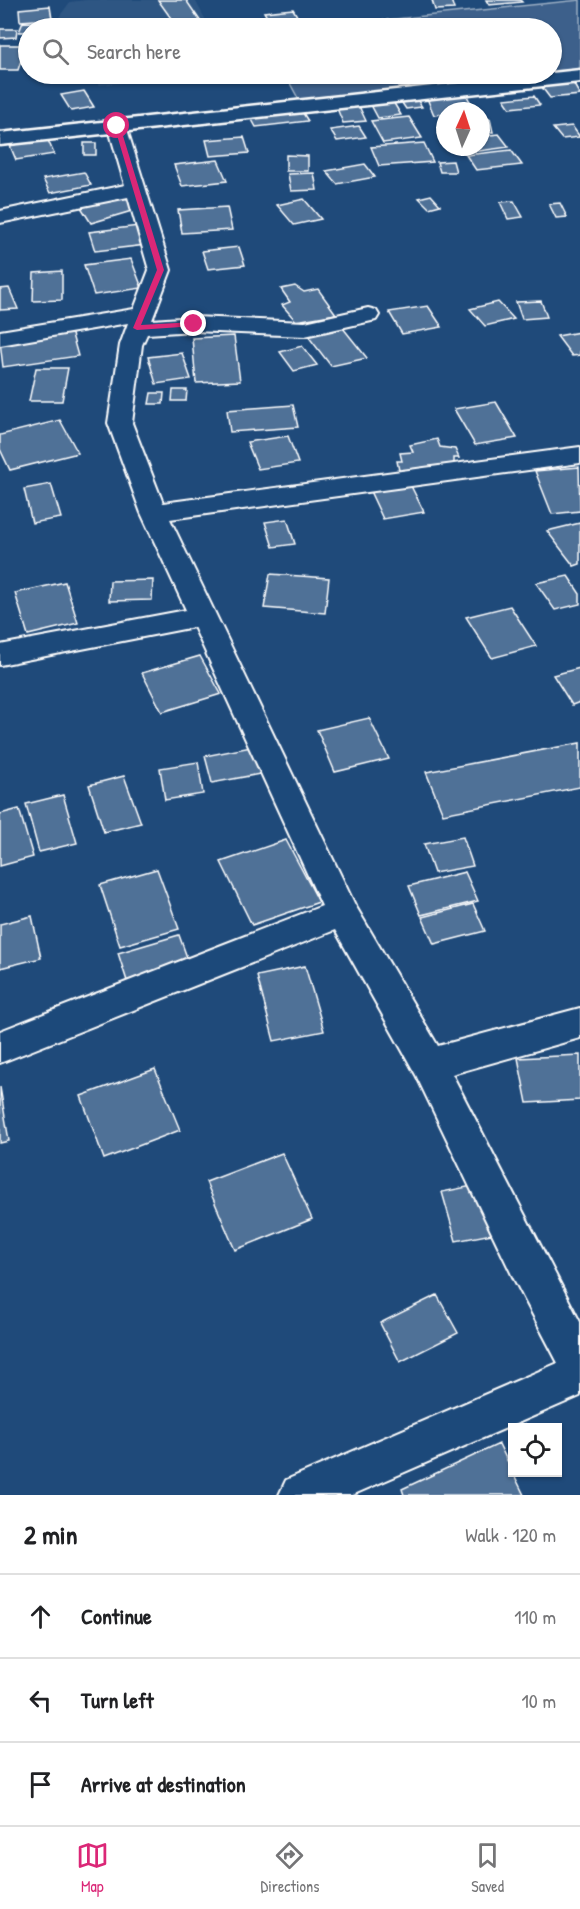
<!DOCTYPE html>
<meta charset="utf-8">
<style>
body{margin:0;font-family:"Patrick Hand",sans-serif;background:#f2f2f2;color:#202124}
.controls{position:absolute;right:18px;bottom:18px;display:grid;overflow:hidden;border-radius:0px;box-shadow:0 2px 4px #0004}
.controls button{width:54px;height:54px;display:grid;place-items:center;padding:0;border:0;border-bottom:2px solid #e0e0e0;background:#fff;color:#202124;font:30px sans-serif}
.compass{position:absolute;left:436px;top:102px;width:54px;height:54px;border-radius:50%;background:#fff;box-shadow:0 2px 4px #0004;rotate:3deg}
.stop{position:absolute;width:18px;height:18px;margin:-14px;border:4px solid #db2777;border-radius:50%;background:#fff}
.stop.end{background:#db2777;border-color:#fff;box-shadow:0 2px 6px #0008}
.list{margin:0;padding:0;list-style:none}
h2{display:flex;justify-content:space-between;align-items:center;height:78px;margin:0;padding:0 24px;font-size:26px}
h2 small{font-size:20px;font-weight:400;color:#757577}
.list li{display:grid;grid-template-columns:39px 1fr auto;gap:18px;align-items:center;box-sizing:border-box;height:84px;padding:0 24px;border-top:2px solid #e0e0e0}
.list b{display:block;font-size:22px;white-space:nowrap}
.list em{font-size:20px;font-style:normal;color:#757577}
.icon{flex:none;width:33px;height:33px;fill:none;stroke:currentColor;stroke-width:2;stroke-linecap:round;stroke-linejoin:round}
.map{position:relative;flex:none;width:580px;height:1495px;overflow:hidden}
.search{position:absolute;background:#fff;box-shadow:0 2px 4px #0004;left:18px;right:18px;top:18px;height:66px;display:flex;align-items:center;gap:15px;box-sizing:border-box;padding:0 21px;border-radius:33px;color:#757577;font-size:22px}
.sheet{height:330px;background:#fff}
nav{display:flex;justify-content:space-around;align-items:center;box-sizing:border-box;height:84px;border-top:2px solid #e0e0e0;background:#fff;font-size:16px;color:#757577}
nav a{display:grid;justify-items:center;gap:3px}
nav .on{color:#db2777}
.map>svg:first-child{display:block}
.built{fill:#2e5683}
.green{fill:#3c618b;stroke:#9eb0c5;stroke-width:1.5}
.building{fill:#507197;stroke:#fff;stroke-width:1.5}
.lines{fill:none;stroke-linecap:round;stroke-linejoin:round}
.minor-casing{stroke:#fff;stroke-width:4}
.secondary-casing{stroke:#fff;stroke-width:5}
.minor{fill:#1f4a7a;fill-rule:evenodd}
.secondary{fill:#1f4a7a;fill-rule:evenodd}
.route{fill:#db2777}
</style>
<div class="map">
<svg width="580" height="1495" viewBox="0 0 580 1495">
<rect width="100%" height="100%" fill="#1f4a7a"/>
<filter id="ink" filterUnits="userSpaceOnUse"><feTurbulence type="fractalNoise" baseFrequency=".0167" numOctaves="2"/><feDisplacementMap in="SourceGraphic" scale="12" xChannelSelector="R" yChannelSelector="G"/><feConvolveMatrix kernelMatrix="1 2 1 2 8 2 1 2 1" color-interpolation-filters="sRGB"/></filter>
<g filter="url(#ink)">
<!-- built -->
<path class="built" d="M86,0h109l15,28h-148l-3,-11 11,-15z
M86,74h137l-123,11z"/>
<!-- green -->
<path class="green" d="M580,0v69l-28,4v-45h-245z
M285,74h259l-245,26z"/>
<!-- building -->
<path class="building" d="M158,0h28l19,28h-27z
M432,0h19l3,9 -19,1z
M486,0h34l2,2 -33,3z
M50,6l2,13 -32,2 -1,-12z
M293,9l7,12 -29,3 -7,-12z
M23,22l28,1 -3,5h-20v4h-9z
M93,22l2,6h-29l-1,-4z
M0,29h17l-1,8 -16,1z
M0,45h26l-8,25h-18z
M573,83l7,12 -30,3 -9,-12z
M84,91l10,16 -23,4 -10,-16z
M466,94l9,17h-30v3l-11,1 -8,-19z
M534,96l6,9 -30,3 -6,-9z
M416,98l6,9 -16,2 -6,-9z
M392,100l9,15 -23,3 -8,-15z
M358,104l8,17 -23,2 -7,-17z
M301,110l7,11 -52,6 -6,-11z
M409,117l13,21 -39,5 -12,-22z
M481,119h9l3,13h-12z
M359,126l7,11 -29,4 -7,-11z
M572,126l8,11 -18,2 -9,-11z
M499,134l10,13 -45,6 -3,-6h20v-11z
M244,137l5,16 -39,3 -4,-16z
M47,138l7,16 -38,6 -7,-17z
M84,143h12v12h-12z
M424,143l9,19 -54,4 -8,-19z
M511,150l11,15 -46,5 -10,-15z
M286,155l22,1v15h-22z
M218,160l9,21 -45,5 -8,-21z
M453,161l3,11h-16l-3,-10z
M365,164l10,13 -38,7 -11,-13z
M84,172l7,13 -41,8 -7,-14z
M314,173l3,17 -26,1 -3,-17z
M124,194l11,16 -44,13 -12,-19z
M431,195l9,10 -11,3 -10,-10z
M304,199l17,20 -27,6 -17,-20z
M514,201l9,16 -15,2 -8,-17z
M560,203l7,14 -11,1 -7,-14z
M227,207l5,23 -50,3 -4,-23z
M139,226l7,19 -51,6 -6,-19z
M239,247l6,18 -37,4 -6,-18z
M131,259l11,29 -48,7 -10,-30z
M62,271v29l-29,1 1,-28z
M295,286l9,6 14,-3 18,25 -40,7 -14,-16 8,-3 -9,-13z
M9,288l9,21 -18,1v-21z
M541,301l6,16 -25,2 -6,-17z
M498,302l16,17 -29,7 -15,-17z
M428,306l14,21 -40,7 -13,-22z
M343,328l24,30 -36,8 -23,-30z
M71,331l7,25 -75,11 -3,-25z
M580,332v23l-8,1 -15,-20z
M234,336l6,45 -44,2 -4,-45z
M302,346l15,19 -23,6 -14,-19z
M182,353l9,26 -35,5 -8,-27z
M36,368h32l-6,33h-33z
M173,390h14l-1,11h-14z
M151,393h13l-1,11h-14z
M496,402l21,36 -42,7 -21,-36z
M293,405l5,22 -68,5 -3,-22z
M60,420l18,33 -68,17 -10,-21v-14z
M288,436l10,27 -40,6 -11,-27z
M437,439l3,8 15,2 4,9h-5v6l-54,11 -3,-14h5l-2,-8 13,-1 -3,-7z
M579,467l1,44 -28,3 -17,-43z
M409,482l15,30 -41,7 -14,-30z
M51,484l10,34 -29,5 -8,-34z
M287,519l8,25 -22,3 -8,-25z
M580,523v41l-6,2 -27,-35z
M270,574l59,4 -4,35 -61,-5z
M568,576l12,18v10l-25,6 -19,-27z
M153,580l-1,20 -43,1 1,-20z
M65,582l13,41 -50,12 -13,-42z
M510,606l26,40 -44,12 -26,-41z
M200,656l21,38 -59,18 -20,-39z
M580,668v34l-8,3 -19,-30z
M369,718l20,41 -54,13 -18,-42z
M580,743v44l-137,27 -17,-42z
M256,746l9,27 -53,10 -7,-27z
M198,762l5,32 -38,6 -5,-32z
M124,776l17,47 -37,9 -15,-47z
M63,795l14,48 -38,9 -13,-48z
M19,809l14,48 -33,9v-52z
M463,837l10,29 -39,7 -10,-29z
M286,840l33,62 -67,23 -31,-63z
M157,869l22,60 -59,17 -20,-61z
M465,872l13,29 -57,14 -12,-29z
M473,904l12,27 -51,13 -12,-27z
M32,916l9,42 -41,10v-44z
M179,935l10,28 -62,18 -9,-28z
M305,966l19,65 -50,10 -17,-65z
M580,1055v45l-53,3 -9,-45z
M155,1069l25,61 -76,29 -23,-63z
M0,1087l9,54 -9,2z
M282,1153l30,66 -77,31 -29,-68z
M477,1185l15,49 -36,7 -14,-49z
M437,1295l21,38 -58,29 -20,-39z
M499,1444l25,51h-120l-2,-6z"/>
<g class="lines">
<defs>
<path id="minor" d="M117,120l7,2 2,4 45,144 -19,50 42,-3 111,5 63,-14 8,2 3,5 -3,5 -71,16 -111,-5 -47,3 -5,11 -10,78 31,80 417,-56v16l-410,56 185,386 83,141 142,-38v30l-128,36 128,248v74l-228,99h-73l7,-15 272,-117 -44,-84 -98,-204 -81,-145 -335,133v-32l322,-125 -128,-279 -194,38v-20l186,-35 -45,-97 -33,-90 12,-78 8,-22 -128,22v-14l134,-22 15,-39 -21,-73 -128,26v-12l125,-26 -17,-59 2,-4z"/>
<path id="secondary" d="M580,70v12l-580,63v-12z"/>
</defs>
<!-- minor casing -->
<use href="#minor" class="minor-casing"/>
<!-- secondary casing -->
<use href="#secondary" class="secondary-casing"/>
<!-- minor -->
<use href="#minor" class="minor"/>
<!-- secondary -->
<use href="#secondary" class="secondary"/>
</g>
</g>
<!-- route -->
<path class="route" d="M114,125l6,1 44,144 -23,55 53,-3 2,4 -59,4 -4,-2 24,-58z"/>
</svg>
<div class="controls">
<button><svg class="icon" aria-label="locate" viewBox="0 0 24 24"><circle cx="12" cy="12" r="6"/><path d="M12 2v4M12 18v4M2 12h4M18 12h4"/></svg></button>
</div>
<svg class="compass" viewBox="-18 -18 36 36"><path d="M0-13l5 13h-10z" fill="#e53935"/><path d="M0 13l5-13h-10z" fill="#757577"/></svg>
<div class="stop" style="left:117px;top:126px"></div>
<div class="stop end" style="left:194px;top:324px"></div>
<div class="search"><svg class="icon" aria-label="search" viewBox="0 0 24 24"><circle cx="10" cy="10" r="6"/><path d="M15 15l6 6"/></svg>Search here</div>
</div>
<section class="sheet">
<h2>2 min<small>Walk · 120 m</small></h2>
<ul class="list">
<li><svg class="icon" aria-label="ahead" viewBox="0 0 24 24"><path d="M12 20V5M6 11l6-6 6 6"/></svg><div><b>Continue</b></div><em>110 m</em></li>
<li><svg class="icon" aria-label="left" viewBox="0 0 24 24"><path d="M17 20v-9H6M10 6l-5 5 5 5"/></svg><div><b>Turn left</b></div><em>10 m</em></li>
<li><svg class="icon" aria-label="arrive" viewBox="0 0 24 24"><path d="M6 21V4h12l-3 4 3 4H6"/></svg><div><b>Arrive at destination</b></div></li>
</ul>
</section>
<nav>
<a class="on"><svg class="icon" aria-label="map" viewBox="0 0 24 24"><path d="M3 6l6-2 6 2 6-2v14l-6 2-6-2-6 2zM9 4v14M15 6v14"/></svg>Map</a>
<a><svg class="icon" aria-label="directions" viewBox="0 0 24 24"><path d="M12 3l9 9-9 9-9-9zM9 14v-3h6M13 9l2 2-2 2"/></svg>Directions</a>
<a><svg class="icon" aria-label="saved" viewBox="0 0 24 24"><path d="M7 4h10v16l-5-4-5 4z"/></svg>Saved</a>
</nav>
